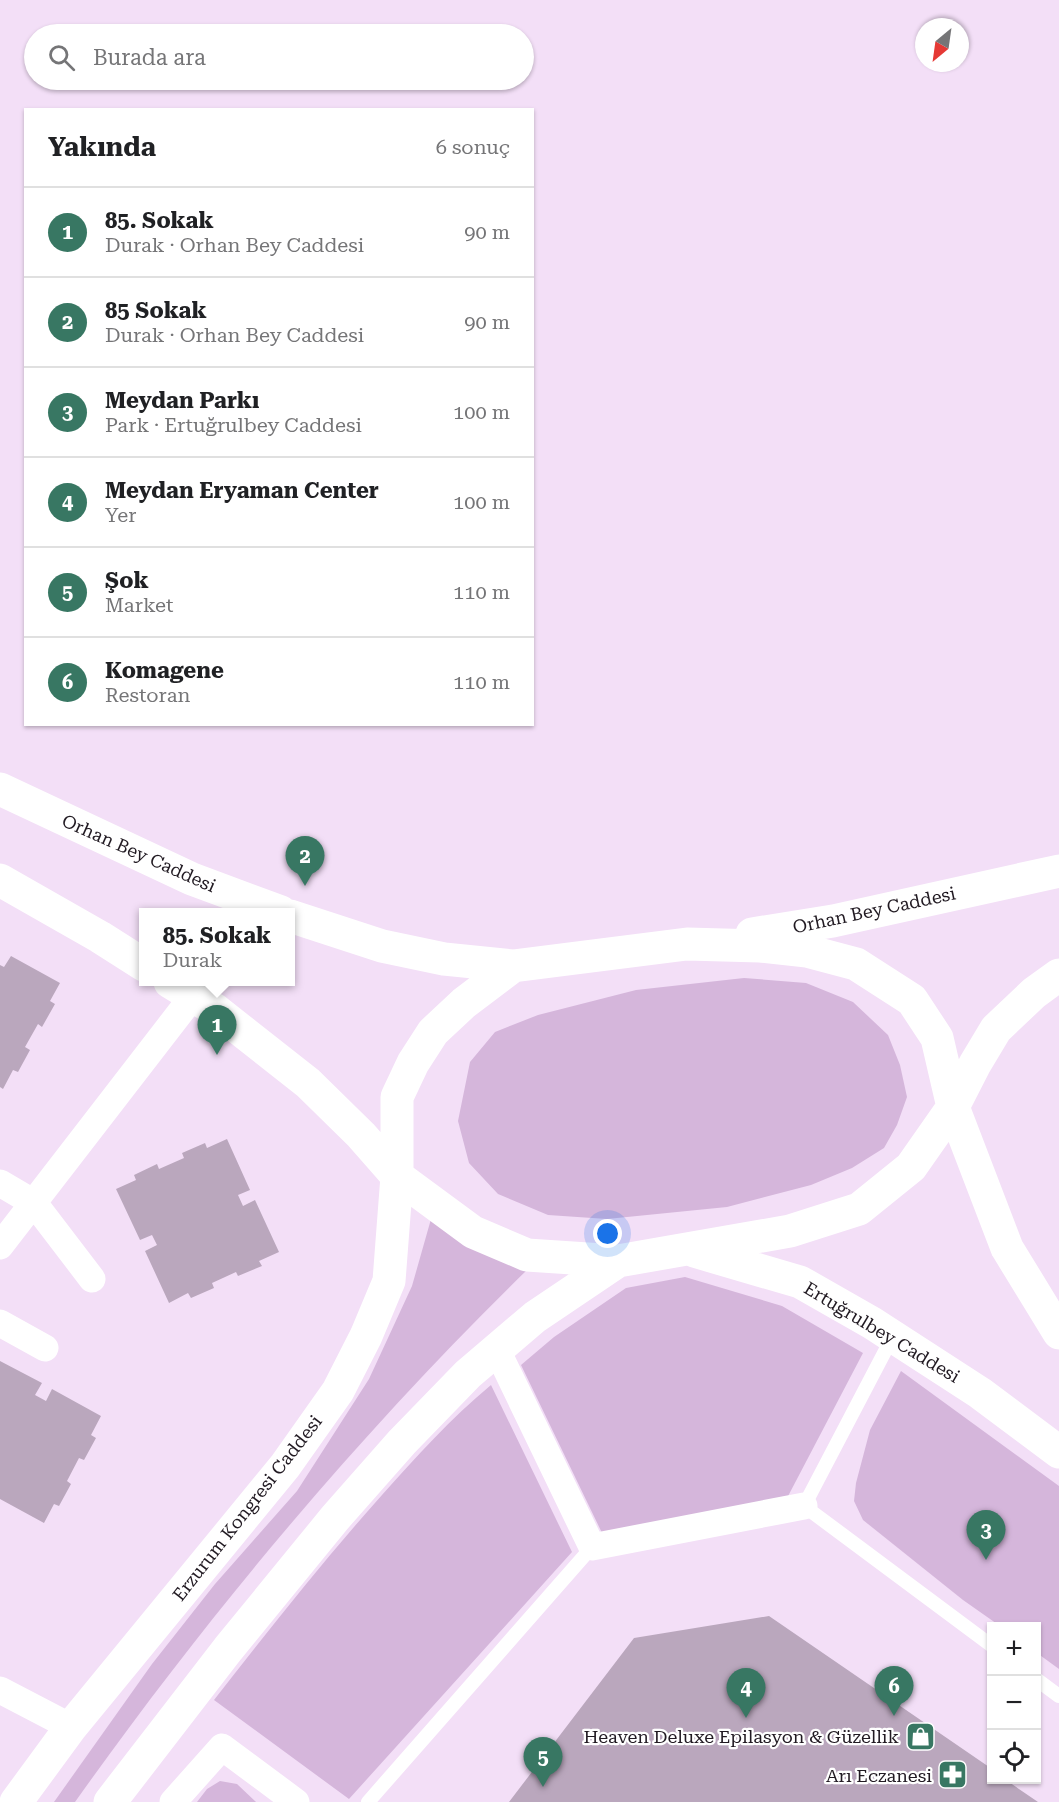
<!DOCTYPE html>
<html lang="tr">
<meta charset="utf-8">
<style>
body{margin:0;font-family:"Roboto Serif",serif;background:#f2f2f2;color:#202124}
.controls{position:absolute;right:18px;bottom:18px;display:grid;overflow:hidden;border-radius:0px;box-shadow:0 2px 4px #0004}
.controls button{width:54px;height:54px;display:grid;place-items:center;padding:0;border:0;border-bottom:2px solid #e0e0e0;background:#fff;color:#202124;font:30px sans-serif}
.compass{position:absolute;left:915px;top:18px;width:54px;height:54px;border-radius:50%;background:#fff;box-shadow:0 2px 4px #0004;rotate:209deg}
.you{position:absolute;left:608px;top:1234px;width:21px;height:21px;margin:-15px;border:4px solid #fff;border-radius:50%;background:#1a73e8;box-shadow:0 0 0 9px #1a73e833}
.badge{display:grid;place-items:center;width:39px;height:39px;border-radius:50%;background:#387763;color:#fff;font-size:20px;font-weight:700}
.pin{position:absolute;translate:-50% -50px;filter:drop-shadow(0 2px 3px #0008)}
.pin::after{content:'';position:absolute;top:32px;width:21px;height:18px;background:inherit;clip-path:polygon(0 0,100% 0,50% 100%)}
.popup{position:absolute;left:139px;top:908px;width:156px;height:78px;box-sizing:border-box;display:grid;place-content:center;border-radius:0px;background:#fff;filter:drop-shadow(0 2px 4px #0005);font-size:20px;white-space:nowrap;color:#757577}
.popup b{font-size:22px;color:#202124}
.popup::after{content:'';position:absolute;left:50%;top:100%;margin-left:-12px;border:12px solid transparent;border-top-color:#fff}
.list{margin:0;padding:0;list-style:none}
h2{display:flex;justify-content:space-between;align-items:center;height:78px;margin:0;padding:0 24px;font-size:26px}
h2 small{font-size:20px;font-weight:400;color:#757577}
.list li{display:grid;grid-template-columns:39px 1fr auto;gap:18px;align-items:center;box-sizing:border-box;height:90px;padding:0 24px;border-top:2px solid #e0e0e0}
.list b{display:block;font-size:22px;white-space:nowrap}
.list p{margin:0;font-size:20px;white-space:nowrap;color:#757577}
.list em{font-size:20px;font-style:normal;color:#757577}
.icon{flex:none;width:33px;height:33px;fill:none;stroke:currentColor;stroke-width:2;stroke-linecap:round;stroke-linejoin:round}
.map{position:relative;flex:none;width:1059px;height:1802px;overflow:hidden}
.search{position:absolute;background:#fff;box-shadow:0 2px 4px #0004;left:24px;top:24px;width:510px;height:66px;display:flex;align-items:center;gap:15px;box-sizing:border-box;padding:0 21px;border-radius:33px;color:#757577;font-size:22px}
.panel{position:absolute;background:#fff;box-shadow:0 2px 4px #0004;left:24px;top:108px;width:510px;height:618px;border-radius:0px}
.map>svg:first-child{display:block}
.green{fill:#d5b6db}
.building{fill:#baa7bd}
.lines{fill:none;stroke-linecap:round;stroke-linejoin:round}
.lane{stroke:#fff;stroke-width:14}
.street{stroke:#fff;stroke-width:27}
.secondary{stroke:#fff;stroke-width:33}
.labels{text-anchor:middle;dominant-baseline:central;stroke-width:4.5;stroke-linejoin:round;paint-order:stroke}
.street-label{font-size:18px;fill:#211a22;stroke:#fff}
.poi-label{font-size:18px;fill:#211a22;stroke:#fff;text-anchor:end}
</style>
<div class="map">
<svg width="1059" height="1802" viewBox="0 0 1059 1802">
<rect width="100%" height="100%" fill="#f3dff7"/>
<!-- green -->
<path class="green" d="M744,978l62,5 47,19 35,33 12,30 7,32 -10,28 -13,23 -32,20 -41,17 -84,22 -120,12 -59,-4 -50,-21 -29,-31 -11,-42 12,-59 25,-30 43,-17 98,-25z
M433,1212l94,58c-166,162 -317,342 -452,532h-21l98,-138 63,-80 82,-93 72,-112 43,-93z
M685,1277l97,29 81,47 -77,147 -183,35 -82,-170 33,-28 72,-49z
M901,1371l158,115v183l-22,-16 -1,-27h-36l-37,-26 -100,-80 -9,-19 2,-18 14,-53z
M491,1385l81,167 -223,247 -135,-99c54,-69 109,-139 168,-205 34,-38 69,-77 109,-110z
M220,1781l17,3 19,18h-59l10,-13z"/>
<!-- building -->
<path class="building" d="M11,956l49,27 -10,18 5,3 -13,23 -4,-3 -13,23 5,3 -12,22 -5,-2 -10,19 -3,-2v-122l4,2z
M227,1139l23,51 -12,5 5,11 12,-6 24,52 -20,9 3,5 -24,10 -2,-4 -24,11 2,5 -23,10 -3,-5 -19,10 -24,-52 12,-6 -5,-10 -12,5 -24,-51 20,-9 -2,-5 23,-11 2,5 25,-11 -2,-5 23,-10 2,5z
M0,1361l42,22 -7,12 11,6 6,-12 49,27 -10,19 5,3 -12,22 -5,-2 -12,23 4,3 -12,22 -5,-2 -10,19 -44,-24z
M769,1616l223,153v11h14l32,22h-529l125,-164z"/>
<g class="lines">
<!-- lane -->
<path class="lane" d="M893,1336l-89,170 188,140
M1036,1679l23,17
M368,1802l224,-255"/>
<!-- street -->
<path class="street" d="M0,1183l34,20 58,76
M0,1246l193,-250
M0,1323l45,25
M497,1350l95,197 212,-41
M0,1690l71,37
M173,1802l49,-55 74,55"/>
<!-- secondary -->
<path class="secondary" d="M0,789l192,90 89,33
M0,880l100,57 44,28
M290,916l92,30 62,13 69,7
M752,934l81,-13 226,-50
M170,982l44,27 94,74 53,52 36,41 76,56 54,23 91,6 172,-30 69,-22 52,-42 42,-60 22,-43 21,-35 38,-36 25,-18
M694,1251l106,31 72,41 108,70 79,59
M16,1802l55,-75 214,-261 53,-75 28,-55 23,-55 8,-105v-79l16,-34 20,-31 31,-29 49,-37 174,-22 73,2 47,5 49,13 56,36 25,38 16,69 54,141 52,85
M110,1802l118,-153 107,-131 67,-76 66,-68 67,-57 83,-56"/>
</g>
<!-- icons -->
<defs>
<symbol id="shop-square" viewBox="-11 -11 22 22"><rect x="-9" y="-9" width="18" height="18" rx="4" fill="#387763" stroke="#fff"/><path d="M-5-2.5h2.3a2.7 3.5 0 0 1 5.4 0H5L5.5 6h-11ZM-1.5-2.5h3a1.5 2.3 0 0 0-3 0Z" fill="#fff"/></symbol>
<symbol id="pharmacy-square" viewBox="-11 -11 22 22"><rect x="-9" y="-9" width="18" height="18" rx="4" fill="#387763" stroke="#fff"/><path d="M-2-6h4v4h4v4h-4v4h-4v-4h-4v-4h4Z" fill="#fff"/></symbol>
</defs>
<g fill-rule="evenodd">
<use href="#shop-square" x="904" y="1720" width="33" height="33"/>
<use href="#pharmacy-square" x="936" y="1758" width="33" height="33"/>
</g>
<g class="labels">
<!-- street labels -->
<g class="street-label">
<text transform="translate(139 853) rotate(24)">Orhan Bey Caddesi</text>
<text transform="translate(874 910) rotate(-12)">Orhan Bey Caddesi</text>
<text transform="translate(882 1332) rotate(31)">Ertuğrulbey Caddesi</text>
<text transform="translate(247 1508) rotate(-52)">Erzurum Kongresi Caddesi</text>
</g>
<!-- poi labels -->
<g class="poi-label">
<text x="899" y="1736">Heaven Deluxe Epilasyon &amp; Güzellik</text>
<text x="932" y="1775">Arı Eczanesi</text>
</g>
</g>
</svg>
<div class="controls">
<button>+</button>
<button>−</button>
<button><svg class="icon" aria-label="locate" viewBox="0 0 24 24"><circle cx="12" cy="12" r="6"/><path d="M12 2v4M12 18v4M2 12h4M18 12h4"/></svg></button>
</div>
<svg class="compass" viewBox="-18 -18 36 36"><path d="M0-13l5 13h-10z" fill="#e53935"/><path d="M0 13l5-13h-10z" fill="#757577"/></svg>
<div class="you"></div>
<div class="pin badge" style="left:217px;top:1055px">1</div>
<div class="popup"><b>85. Sokak</b>Durak</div>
<div class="pin badge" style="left:305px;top:886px">2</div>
<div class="pin badge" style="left:986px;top:1560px">3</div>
<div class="pin badge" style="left:746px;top:1718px">4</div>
<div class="pin badge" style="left:543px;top:1787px">5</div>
<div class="pin badge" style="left:894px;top:1716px">6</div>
<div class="search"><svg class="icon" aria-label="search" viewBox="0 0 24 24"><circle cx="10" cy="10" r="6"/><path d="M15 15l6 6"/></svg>Burada ara</div>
<section class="panel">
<h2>Yakında<small>6 sonuç</small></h2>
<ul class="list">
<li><span class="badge">1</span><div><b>85. Sokak</b><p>Durak · Orhan Bey Caddesi</p></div><em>90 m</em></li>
<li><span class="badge">2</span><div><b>85 Sokak</b><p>Durak · Orhan Bey Caddesi</p></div><em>90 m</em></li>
<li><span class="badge">3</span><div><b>Meydan Parkı</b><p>Park · Ertuğrulbey Caddesi</p></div><em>100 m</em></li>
<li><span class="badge">4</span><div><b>Meydan Eryaman Center</b><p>Yer</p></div><em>100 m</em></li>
<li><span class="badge">5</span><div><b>Şok</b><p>Market</p></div><em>110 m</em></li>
<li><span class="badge">6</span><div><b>Komagene</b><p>Restoran</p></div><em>110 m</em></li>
</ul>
</section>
</div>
